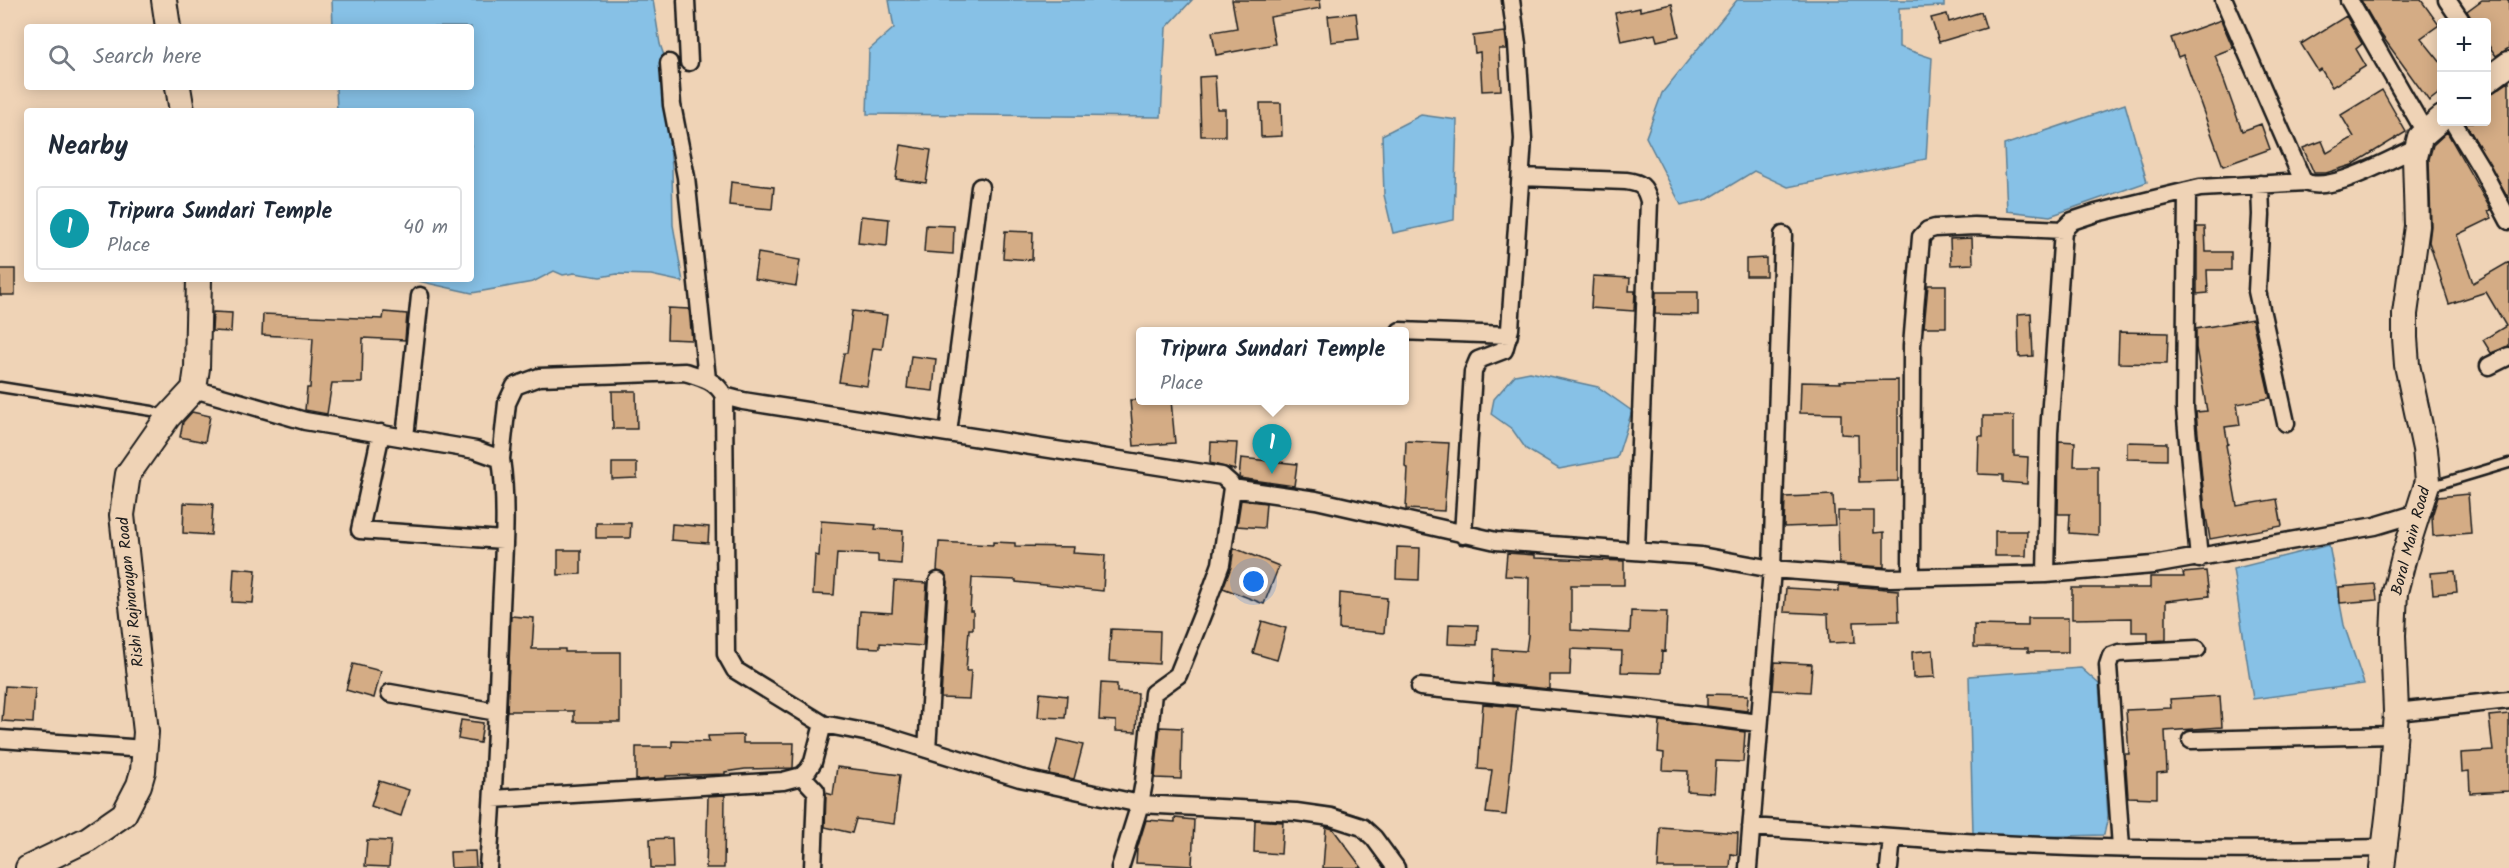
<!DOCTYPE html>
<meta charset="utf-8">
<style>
body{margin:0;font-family:Kalam,sans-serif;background:#f6f6f7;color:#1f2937}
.controls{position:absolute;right:18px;top:18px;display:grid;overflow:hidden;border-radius:6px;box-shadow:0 3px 15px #0003}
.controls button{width:54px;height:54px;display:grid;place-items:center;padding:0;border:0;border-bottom:2px solid #e0e1e3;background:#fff;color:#1f2937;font:30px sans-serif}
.you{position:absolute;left:1254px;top:582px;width:21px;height:21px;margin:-15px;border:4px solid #fff;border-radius:50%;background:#1a73e8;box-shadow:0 0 0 9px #1a73e833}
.badge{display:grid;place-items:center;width:39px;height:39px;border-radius:50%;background:#d1495b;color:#fff;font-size:20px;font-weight:700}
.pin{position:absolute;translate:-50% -50px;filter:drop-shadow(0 2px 3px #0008)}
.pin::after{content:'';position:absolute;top:32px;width:21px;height:18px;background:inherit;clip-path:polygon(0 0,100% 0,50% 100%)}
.popup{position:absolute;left:1136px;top:327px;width:273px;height:78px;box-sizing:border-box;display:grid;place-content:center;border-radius:6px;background:#fff;filter:drop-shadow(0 2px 4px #0005);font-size:20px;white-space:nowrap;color:#747a83}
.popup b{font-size:22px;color:#1f2937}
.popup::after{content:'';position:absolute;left:50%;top:100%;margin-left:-12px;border:12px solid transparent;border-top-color:#fff}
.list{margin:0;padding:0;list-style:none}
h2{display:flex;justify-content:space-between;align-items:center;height:78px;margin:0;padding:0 24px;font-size:26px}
h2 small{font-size:20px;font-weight:400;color:#747a83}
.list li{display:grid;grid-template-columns:39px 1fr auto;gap:18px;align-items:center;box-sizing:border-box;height:84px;margin:0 12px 12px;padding:0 12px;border:2px solid #e0e1e3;border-radius:6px}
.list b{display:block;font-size:22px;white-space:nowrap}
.list p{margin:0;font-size:20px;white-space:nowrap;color:#747a83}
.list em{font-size:20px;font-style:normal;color:#747a83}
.icon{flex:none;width:33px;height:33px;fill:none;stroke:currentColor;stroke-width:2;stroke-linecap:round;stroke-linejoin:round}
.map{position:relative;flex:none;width:2509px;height:868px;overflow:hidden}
.search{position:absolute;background:#fff;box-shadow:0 3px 15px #0003;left:24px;top:24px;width:450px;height:66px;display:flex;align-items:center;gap:15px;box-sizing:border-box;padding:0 21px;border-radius:6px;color:#747a83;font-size:22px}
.panel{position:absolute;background:#fff;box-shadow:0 3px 15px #0003;left:24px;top:108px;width:450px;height:174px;border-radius:6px}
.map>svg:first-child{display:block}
.water{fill:#87c1e6;stroke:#5c7f95;stroke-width:1.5}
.building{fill:#d4ac85;stroke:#1c1c1c;stroke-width:1.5}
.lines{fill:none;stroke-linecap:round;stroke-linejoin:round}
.lane-casing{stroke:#1c1c1c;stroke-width:13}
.street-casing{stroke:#1c1c1c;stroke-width:21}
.secondary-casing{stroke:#1c1c1c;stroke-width:28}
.lane{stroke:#efd3b6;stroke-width:8}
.street{stroke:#efd3b6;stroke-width:16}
.secondary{stroke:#efd3b6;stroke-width:24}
.labels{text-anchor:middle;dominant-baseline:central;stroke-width:6;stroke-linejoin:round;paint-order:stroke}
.street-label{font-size:16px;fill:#1c1c1c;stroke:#efd3b6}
</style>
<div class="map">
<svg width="2509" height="868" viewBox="0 0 2509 868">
<rect width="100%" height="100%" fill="#efd3b6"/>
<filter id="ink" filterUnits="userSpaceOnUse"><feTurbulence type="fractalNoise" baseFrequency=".0167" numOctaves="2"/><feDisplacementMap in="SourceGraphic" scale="12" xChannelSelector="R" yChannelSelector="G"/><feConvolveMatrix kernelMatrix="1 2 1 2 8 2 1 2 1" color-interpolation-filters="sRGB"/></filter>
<g filter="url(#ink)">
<!-- water -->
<path class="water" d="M332,0h321l7,44 11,32 -6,24 7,68 1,57 10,57 -32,-7 -34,-1 -17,3 -26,-4 -11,2 -9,-4 -21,11 -61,11 -63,-14h62v-168h-134l-1,-24h135v-60h-138z
M889,0h303l-26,28 -5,89 -294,-3 2,-64 25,-22z
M1737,0h207v6l-45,2v39l33,11 -6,101 -138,28 -34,-16 -46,28 -27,6 -35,-68 16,-44z
M2125,104l22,78 -97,34 -43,-5 -3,-66z
M1421,115l36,5 -3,100 -61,13 -9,-38 -2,-60z
M1530,372l68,15 34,24 -15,47 -58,11 -33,-20 -14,-20 -21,-15 3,-15 21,-24z
M2329,545l15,80 20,59 -111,15 -20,-130z
M2081,668l18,16 9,132 -4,19 -124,3 -7,-5 -4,-157z"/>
<!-- building -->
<path class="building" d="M1232,0h88l1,8 -51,9 5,27 -59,11 -4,-23 25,-4z
M2361,0h60l18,25 -18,13 21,26v27l-13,10 -49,-68z
M2482,0h27v48l-13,8 -9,-13v-21h-14l-6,-11z
M1672,4l7,32 -22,5 -2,-7 -34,7 -6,-28 25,-5v3z
M1981,12l5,16 -47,14 -8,-24 16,-4 2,8z
M1356,13l3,26 -28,3 -3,-26z
M2346,16l16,28 -6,5 10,17 -34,21 -11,-18 -3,2 -17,-27z
M2221,20l12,28 -18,7 27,76 19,-7 9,25 -47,17 -40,-111 -5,2 -7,-19z
M1505,32l2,17h-8l2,41 -19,1 -2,-39 -5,1 -2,-17z
M1215,76l2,33h8v27h-24l-2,-59z
M2509,82v117l-44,-77h22v-27l7,-3z
M2382,90l24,42 -54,33 -26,8h-12l-11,-25 19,-7 5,12 27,-16 -13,-22z
M1260,103h21l1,33 -21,1z
M2447,132l44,78 -3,1 4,7 -35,17 16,48 36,-21v84l-18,7 -8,-13 23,-14 -20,-34 -37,12 -20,-62 2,-16 -2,-67 4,-14z
M901,145l30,5 -5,33 -30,-4z
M731,182l43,5 -2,22 -43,-4z
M861,216l28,3 -2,27 -29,-3z
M926,225l28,1 -1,28 -29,-2z
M2197,227h8l1,25h25v18h-24l1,23 -11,1z
M1005,231l28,1 -1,28 -29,-2z
M1972,238l1,26 -22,1 -1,-26z
M758,253l42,7 -4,26 -42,-7z
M1766,258v18h-20v-17z
M0,269h15v26h-15z
M1593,276l37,2 -1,13h6l-1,20 -43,-3z
M1928,285h18v42h-22z
M1656,292h42v23l-43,-1z
M668,308l21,1 3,31 -25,-1z
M852,311l35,4 -5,34 -9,-1 -6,38 -28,-4 5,-29h3z
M213,312l19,1 -1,19 -19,-1z
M384,312l23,2 -2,26 -42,-2 -1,45h-30l-5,31 -22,-4 2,-22h3l3,-50 -51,-3 1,-21 120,5z
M2031,313l2,43 -14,1 -1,-43z
M2252,319l18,79 -33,6 3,21 -15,2 3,17 -2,1 11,61 40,-7 5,27 -72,13 -5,-28 -9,-99 11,-1 -11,-63v-19z
M2119,332l49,1 -1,31 -49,-1z
M911,356l25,3 -3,32 -26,-3z
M1898,380v101l-39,1 -1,-47 -17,-1v-20l-41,-1 1,-31 40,1 -1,-2z
M612,391h24l1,38h-24z
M1130,400h41l4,43 -41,3z
M192,412l18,4 -5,26 -25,-5 3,-15z
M1983,416h31v40l14,1 -1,27 -24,-2v-7l-25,-1 1,-38h4z
M1406,441l43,2 -5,68 -38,-2 2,-41 -3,-1z
M2059,441l16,1 -1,24h24v69l-29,-2 1,-19h-12z
M1211,442l26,1 -2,27 -25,-7z
M2127,442l40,1v17l-40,-1z
M1241,458l56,6 -3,22 -55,-8z
M612,463h25v15l-25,1z
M2468,494l3,39 -38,3 -1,-20 6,-19z
M1833,495l2,30 -51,2 1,-30z
M1241,500l25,3 -2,25 -27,-2z
M184,503l29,1 -2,31 -28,-2z
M1838,511h36v22l10,-1v35l-45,-3z
M821,521l55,4 -1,4 28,2 -2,33 -23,-2v-7l-41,-2 -3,42 -21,-1 2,-39 4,1z
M596,523h35l-1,15h-34z
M672,524l37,3 -1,16 -37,-3z
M1995,531h32l-1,25h-31z
M939,542l54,3v-3l22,1v3l59,1 -1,6 32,2 -2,36 -87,-9v-2l-44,-2 -2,33h3v18h-4l-3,42h5l-2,28 -28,-1 7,-116 -4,-9 -7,-2z
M1397,547l23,1 -1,32 -23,-1z
M1234,548l45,18 -15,38 -41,-16 8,-21z
M558,550h23v24l-23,1z
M1507,553l28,2v3l89,3v24h-53v45l59,3 1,-22 36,1 -2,40 -3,-1 -1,22 -40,-1 1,-21 -51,-2 -1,26h-21v14l-57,-6 1,-34 33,2 2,-15 1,-59 -24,-1z
M234,568l22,2 -3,33 -21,-1z
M2206,571l3,25 -43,5v39l-18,1v-9h-16v-14l-60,1v-31h78v-11h34l-1,-4z
M2455,571l2,21 -24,2 -2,-21z
M894,581l33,2 -4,63 -43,-3v5l-22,-1 2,-36 32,2z
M2375,584l2,16 -37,3 -1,-16z
M1839,585l59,5 1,31 -45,1 1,20 -26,1 -1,-29 -44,-2 2,-24 53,3z
M1340,593l47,5 -3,35 -45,-4z
M511,616l23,2 -2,31h33v3h55v70h-46v-11h-67z
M2028,618h40v34h-40v-4l-54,-1v-22l54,1z
M1262,621l24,7 -9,32 -24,-7z
M1449,624l29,1 -1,20 -29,-1z
M1111,629l49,2 -1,33 -50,-3z
M1933,650l2,27 -22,1 -1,-26z
M1775,662l37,2 -2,28 -37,-2z
M353,664l28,7 -7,27 -28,-8z
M1101,683l16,1v8l21,1 -2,39 -20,-1v-10l-17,-1z
M5,686l30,2 -2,35 -31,-2z
M1040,693l27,3 -2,22 -27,-1z
M1707,694l41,1 -1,16 -40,-5z
M2220,696l2,31 -57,4 2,41 -10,1v25l-29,-1 -3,-43h4l-3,-44 45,-2 -1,-9z
M1483,704l34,3 -11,108 -20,-2 6,-43 -14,-1z
M2509,714v77l-39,2 -1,-22 -7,1 -1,-19 32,-2 -4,-35z
M461,720l22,3 -3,20 -22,-4z
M1660,721l85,11 -2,30 -27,-1 -2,32 -27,-2 1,-20 -25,-1 1,-17 -6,-1z
M1160,727l22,1 -1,51 -26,-1z
M743,735v8h51l-1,25 -48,1 -20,3v2l-59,2v2l-30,2v-33h36v-6l37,1 -1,-6z
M1058,739l25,6 -9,34 -25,-5z
M837,767l63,8 -6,49 -38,-5 -4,14 -27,-6 1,-34 7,2z
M379,781l30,9 -8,26 -30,-10z
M725,795l-1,73h-18l2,-72z
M1175,818l19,2 -2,46 -56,-3 1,-14 9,-29 29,2z
M1255,820l28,2 -2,32 -27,-2z
M1326,827l7,2 29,39h-39z
M1660,827l78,6 -1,22 -6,-1 -1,14h-72z
M672,838l1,30h-22l-1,-29z
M367,840l24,1 -2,26 -24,-1z
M475,851l1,16 -25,1 -1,-16z"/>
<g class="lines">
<defs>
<path id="lane" d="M0,387l152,24 13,5
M2429,487l80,-24"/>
<path id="street" d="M686,0l3,62
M2224,0l79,181c25,15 88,-23 113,-33
M2349,0l76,132
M2447,0l15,22
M669,63l3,42 14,72 21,202
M2453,122l28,46 28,53
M1521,177l105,4c15,2 19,5 23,20l-13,349
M2260,184l1,31 -4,76 29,132
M2187,191l-2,217 14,151
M1400,331l109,4
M2489,366l20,-10
M194,389l111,32 171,29 25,9c7,49 2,100 0,150 -3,86 -7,173 -13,259
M381,433l-21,97 143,10
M948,433l32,-246
M405,437l15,-141
M501,459l6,-56 8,-17 24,-9 146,-5c16,5 31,8 39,24l19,5 479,75 8,7 2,5 -11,76 -15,41 -28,70 -25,18 -9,89 -4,22 156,8 35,5 31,10 12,11 22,30
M1232,488l84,12 180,41 205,15 71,13 118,9 156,-4 107,-9 222,-39 43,-13
M1463,535l10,-163 5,-12 26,-10 6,-21 13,-190 -6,-95 -6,-44
M2046,574l3,-141 14,-203 9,-9 24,-8 104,-25 106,-6
M1911,577l1,-231 9,-109 7,-7 7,-2 39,-2 89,4
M1420,687l218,21 121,15
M390,693l107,19
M2396,712l113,-12
M823,724l62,12 135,42 120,26 -20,64
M0,739l145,10
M2191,740l203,-5
M927,749l11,-168
M802,776l14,15 -3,77
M493,799l290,-18 19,-5 6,-6 5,-8 10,-38 -88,-54 -9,-16 -2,-258
M1751,827l141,10 -3,31
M1892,837c163,13 328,15 492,11
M2121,847l-13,-182 3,-9 8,-3 78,-4
M1748,868l24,-299 11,-334"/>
<path id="secondary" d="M164,0l4,27
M2486,81l23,-17
M178,87l4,24
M28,868l60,-29 36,-25 15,-29 4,-14 3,-39 -24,-217 6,-41 40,-57 26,-28 3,-21 2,-89
M2382,868l8,-67 6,-89 -3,-77 2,-43 10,-39 23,-72 -3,-32 -18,-84 -2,-27v-24l12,-88 -2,-69 5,-20 22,-19"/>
</defs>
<!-- lane casing -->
<use href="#lane" class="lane-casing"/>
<!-- street casing -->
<use href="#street" class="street-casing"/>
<!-- secondary casing -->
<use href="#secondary" class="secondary-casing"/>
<!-- lane -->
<use href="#lane" class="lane"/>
<!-- street -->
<use href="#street" class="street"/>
<!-- secondary -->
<use href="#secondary" class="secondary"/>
</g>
</g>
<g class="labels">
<!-- street labels -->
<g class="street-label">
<text transform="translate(2411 541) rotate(-75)">Boral Main Road</text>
<text transform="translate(131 592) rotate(-96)">Rishi Rajnarayan Road</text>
</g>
</g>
</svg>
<div class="controls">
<button>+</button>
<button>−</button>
</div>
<div class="you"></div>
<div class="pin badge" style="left:1272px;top:474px;background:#0f9aa8">1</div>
<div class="popup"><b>Tripura Sundari Temple</b>Place</div>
<div class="search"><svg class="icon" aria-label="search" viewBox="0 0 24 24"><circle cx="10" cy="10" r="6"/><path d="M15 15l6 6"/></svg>Search here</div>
<section class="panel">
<h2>Nearby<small></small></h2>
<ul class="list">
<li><span class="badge" style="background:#0f9aa8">1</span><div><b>Tripura Sundari Temple</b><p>Place</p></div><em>40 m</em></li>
</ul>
</section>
</div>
